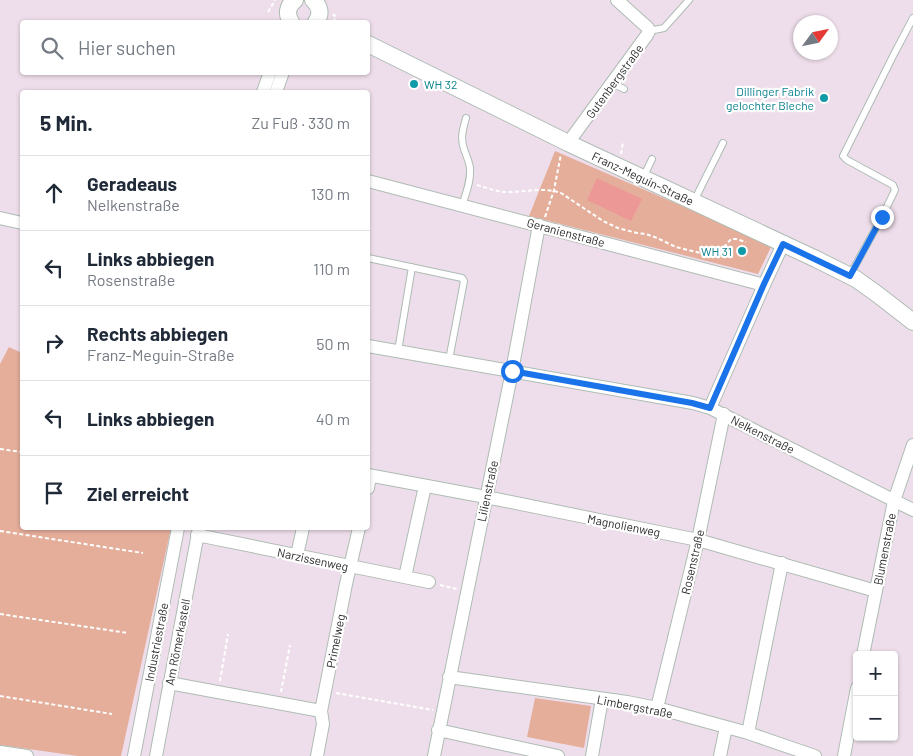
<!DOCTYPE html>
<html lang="de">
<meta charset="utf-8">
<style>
body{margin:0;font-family:Barlow,sans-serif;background:#f6f6f7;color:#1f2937}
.controls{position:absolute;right:15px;bottom:15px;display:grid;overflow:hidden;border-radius:5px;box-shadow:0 1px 4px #0004}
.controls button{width:45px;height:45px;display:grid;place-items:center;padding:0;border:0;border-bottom:1px solid #e0e1e3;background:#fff;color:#1f2937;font:25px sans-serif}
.compass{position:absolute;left:793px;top:15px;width:45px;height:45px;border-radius:50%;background:#fff;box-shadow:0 1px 4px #0004;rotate:57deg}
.stop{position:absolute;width:15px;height:15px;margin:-11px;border:4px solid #1a73e8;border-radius:50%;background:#fff}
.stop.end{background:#1a73e8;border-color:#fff;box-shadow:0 1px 5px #0008}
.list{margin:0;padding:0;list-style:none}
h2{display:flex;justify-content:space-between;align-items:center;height:65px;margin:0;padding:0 20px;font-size:21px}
h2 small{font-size:16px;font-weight:400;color:#747a83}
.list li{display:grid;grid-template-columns:32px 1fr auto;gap:15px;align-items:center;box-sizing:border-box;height:75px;padding:0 20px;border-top:1px solid #e0e1e3}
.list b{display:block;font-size:19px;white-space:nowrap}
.list p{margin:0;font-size:16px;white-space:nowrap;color:#747a83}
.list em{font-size:16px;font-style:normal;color:#747a83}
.icon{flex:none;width:28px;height:28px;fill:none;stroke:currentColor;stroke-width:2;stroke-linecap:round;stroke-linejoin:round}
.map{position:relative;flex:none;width:913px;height:756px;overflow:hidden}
.search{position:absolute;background:#fff;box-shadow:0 1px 4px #0004;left:20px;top:20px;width:350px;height:55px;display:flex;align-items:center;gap:12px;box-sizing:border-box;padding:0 18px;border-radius:5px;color:#747a83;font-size:19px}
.panel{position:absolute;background:#fff;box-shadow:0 1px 4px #0004;left:20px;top:90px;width:350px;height:440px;border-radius:5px}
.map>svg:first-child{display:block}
.green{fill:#e5ae9a}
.pitch{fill:#ec9896}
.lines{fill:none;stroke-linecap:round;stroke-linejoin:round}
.service-casing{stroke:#aebcb4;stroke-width:8}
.minor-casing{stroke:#aebcb4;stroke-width:14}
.tertiary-casing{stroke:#aebcb4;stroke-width:18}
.path{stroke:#fff;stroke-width:2;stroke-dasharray:4 2.5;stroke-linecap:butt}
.service{stroke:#fff;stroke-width:6}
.minor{stroke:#fff;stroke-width:12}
.tertiary{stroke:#fff;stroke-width:16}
.route{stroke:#1a73e8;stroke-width:6}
.culture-dot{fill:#0f9aa8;stroke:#fff;stroke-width:2}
.labels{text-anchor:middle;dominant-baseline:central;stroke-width:4.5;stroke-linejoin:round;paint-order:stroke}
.street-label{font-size:12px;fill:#2c2c2c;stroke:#fff}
.culture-label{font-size:12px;fill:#0d838f;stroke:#fff;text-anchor:end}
</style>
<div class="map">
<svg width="913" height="756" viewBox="0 0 913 756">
<rect width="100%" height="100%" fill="#eedeeb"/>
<!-- green -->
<path class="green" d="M555,151l217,94 -14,29 -229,-58z
M9,347l13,6v175h149l-50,228h-43l-78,-11v-381z
M535,698l56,8 -7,42 -57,-11z"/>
<!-- pitch -->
<path class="pitch" d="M597,178l45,21 -11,22 -44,-21z"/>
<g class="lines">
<defs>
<path id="service" d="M649,31l15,-3 25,-28
M612,83l12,6
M643,178l9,-19
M694,201l29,-58
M462,206c4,-13 9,-25 8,-38 -1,-7 -4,-13 -6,-19 -4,-11 -1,-20 2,-31
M368,258l94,20 2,3 -15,79
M850,275l32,-58 13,-27 -2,-5 -46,-25 -4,-4 50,-100 20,-38
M398,351l14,-84"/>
<path id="minor" d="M263,92l7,-20
M276,92l7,-20
M568,143l79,-108 2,-4 -1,-3 -31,-28
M368,181l396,104
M0,218l22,5
M368,346l325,57 17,5 203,102
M710,408l54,-123 19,-41
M368,475l118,22 212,43 178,51
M368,488l2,-12
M197,535l232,47
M297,555l6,-27
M405,577l20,-91
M863,655l27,-134 4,-20 19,-56
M449,677l178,25 30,6 91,25 67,23
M169,683l152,28
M657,708l41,-168 26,-126
M438,730l120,26
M748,733l34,-170
M0,752l27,4
M134,756l44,-228
M156,756l43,-228
M317,756l6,-32 -2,-13 4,-20 21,-107 13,-56
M434,756l78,-385 27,-146
M592,756l10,-57
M720,756l6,-29
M844,756l13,-68"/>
<path id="tertiary" d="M313,0c7,6 9,14 3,22
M291,22c-5,-8 -4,-16 4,-22
M368,44l200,99 248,116 40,20 21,15 36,28"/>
</defs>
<!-- service casing -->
<use href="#service" class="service-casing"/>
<!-- minor casing -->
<use href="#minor" class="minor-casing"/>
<!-- tertiary casing -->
<use href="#tertiary" class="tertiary-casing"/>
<!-- path -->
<path class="path" d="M268,12l7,-12
M333,22l3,-5 -3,-3
M621,154l2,-12
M477,185c10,3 20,7 31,7 17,0 37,-5 53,1l42,28 15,7 19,5 9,1 11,4 19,9 33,8 7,1 3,-3 12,-14h5l10,3
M545,217l9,-27 7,-36
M0,449l22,3
M0,531l143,22
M440,585l17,4
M0,614l128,19
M220,681l8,-47
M281,692l9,-47
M336,693l97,17
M0,696l112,18"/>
<!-- service -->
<use href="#service" class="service"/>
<!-- minor -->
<use href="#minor" class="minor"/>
<!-- tertiary -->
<use href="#tertiary" class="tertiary"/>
</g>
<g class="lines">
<!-- route -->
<path class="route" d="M512,371l180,32 18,5 54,-124 19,-40 67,32 32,-59"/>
</g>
<!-- markers -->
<g class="culture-dot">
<circle cx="414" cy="84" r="5"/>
<circle cx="824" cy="98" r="5"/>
<circle cx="742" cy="251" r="5"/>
</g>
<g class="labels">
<!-- street labels -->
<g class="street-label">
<text transform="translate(614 81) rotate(-54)">Gutenbergstraße</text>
<text transform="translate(643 178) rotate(25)">Franz-Meguin-Straße</text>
<text transform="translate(566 232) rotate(15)">Geranienstraße</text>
<text transform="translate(763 434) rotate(27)">Nelkenstraße</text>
<text transform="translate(487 491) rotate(-78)">Lilienstraße</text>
<text transform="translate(624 525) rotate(11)">Magnolienweg</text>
<text transform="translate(884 549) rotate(-79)">Blumenstraße</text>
<text transform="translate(313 559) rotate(12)">Narzissenweg</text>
<text transform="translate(692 562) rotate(-77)">Rosenstraße</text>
<text transform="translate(335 641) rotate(-79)">Primelweg</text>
<text transform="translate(156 642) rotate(-79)">Industriestraße</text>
<text transform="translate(177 642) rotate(-79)">Am Römerkastell</text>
<text transform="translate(635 706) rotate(11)">Limbergstraße</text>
</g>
<!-- culture labels -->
<g class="culture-label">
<text x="424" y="84" text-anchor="start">WH 32</text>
<text x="814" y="91">Dillinger Fabrik<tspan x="814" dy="14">gelochter Bleche</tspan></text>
<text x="732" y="251">WH 31</text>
</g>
</g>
</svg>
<div class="controls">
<button>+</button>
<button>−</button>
</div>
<svg class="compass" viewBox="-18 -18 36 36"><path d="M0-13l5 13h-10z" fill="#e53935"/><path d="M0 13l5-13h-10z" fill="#747a83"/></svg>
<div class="stop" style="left:512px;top:371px"></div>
<div class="stop end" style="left:882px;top:217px"></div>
<div class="search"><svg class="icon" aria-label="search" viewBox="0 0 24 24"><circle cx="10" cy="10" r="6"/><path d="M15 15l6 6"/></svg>Hier suchen</div>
<section class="panel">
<h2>5 Min.<small>Zu Fuß · 330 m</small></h2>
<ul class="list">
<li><svg class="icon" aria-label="ahead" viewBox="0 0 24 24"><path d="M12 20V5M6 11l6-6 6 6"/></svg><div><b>Geradeaus</b><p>Nelkenstraße</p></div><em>130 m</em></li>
<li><svg class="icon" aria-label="left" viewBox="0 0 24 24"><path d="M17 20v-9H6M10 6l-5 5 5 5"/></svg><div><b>Links abbiegen</b><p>Rosenstraße</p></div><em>110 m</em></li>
<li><svg class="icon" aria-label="right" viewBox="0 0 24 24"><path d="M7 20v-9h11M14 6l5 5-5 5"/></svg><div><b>Rechts abbiegen</b><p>Franz-Meguin-Straße</p></div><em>50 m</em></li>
<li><svg class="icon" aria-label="left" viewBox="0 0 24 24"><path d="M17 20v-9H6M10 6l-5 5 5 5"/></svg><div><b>Links abbiegen</b></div><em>40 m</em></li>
<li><svg class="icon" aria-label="arrive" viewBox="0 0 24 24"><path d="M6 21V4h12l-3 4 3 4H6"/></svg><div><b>Ziel erreicht</b></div></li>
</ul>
</section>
</div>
